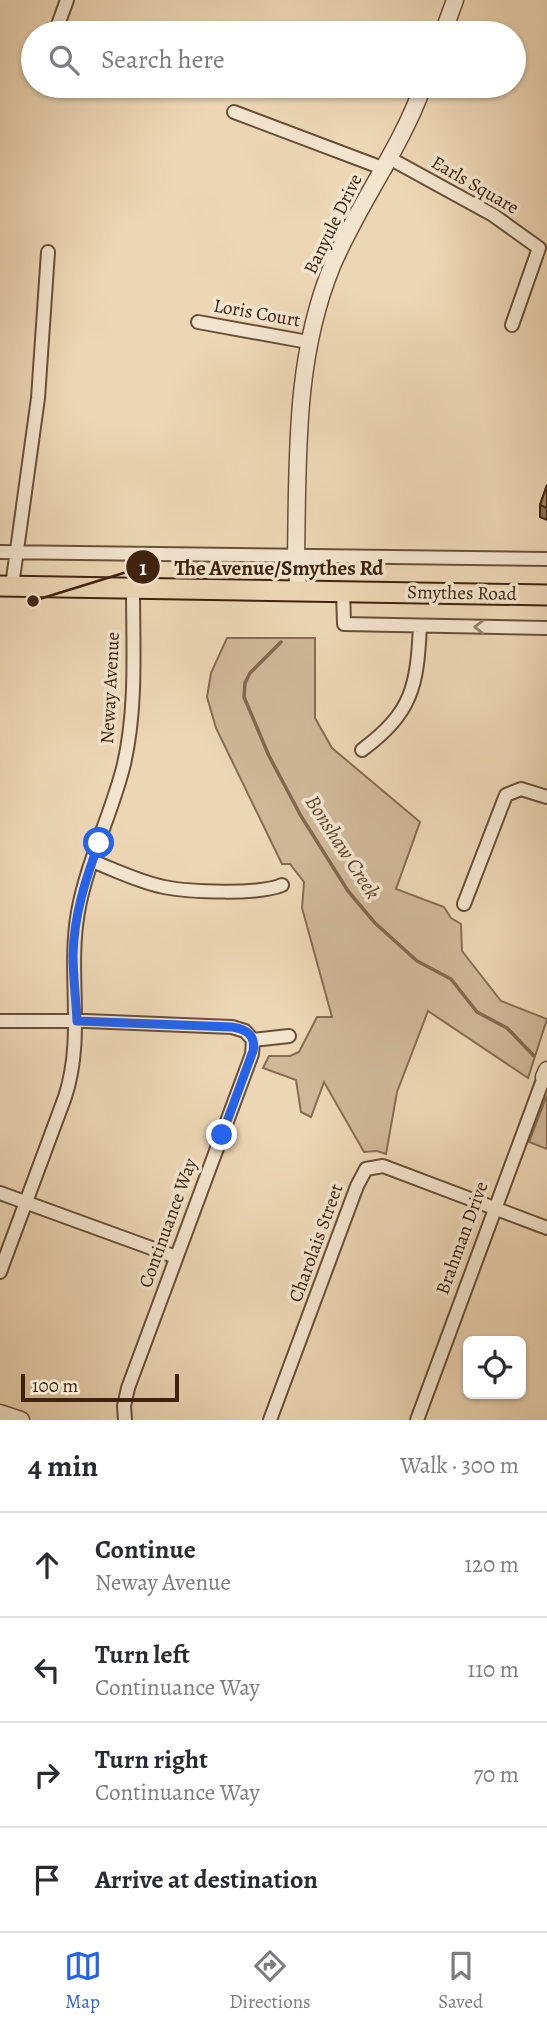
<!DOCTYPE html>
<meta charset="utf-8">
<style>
body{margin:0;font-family:Alegreya,serif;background:#f7f7f7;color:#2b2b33}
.controls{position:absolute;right:21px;bottom:21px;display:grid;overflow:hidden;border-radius:10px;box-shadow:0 2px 5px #0004}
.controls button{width:63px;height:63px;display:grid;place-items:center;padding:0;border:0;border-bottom:2px solid #e1e1e2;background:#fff;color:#2b2b33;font:35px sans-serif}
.scale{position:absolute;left:21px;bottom:18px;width:158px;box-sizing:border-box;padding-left:7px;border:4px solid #3f220e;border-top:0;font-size:19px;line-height:24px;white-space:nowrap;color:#3f220e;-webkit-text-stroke:5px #f3e4ce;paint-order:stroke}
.stop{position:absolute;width:21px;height:21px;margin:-16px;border:5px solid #2563eb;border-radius:50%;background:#fff}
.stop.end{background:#2563eb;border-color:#fff;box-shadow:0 2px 7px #0008}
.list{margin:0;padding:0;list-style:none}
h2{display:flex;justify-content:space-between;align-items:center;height:91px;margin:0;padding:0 28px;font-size:30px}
h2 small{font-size:23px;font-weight:400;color:#7c7c81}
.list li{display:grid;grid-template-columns:46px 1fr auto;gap:21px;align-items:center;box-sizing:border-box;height:105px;padding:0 28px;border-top:2px solid #e1e1e2}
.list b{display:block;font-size:26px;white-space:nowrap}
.list p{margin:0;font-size:23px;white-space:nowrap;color:#7c7c81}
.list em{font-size:23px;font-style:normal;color:#7c7c81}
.icon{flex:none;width:38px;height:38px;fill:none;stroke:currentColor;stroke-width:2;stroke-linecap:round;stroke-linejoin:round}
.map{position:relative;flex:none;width:547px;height:1420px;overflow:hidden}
.search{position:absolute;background:#fff;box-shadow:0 2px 5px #0004;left:21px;right:21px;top:21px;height:77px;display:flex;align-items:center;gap:18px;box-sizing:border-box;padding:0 24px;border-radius:38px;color:#7c7c81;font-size:26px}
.sheet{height:511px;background:#fff}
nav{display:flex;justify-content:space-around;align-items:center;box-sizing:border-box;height:98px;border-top:2px solid #e1e1e2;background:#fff;font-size:19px;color:#7c7c81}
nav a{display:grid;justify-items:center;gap:4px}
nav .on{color:#2563eb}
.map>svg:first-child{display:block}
.green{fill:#cfb798;stroke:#876c53;stroke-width:2}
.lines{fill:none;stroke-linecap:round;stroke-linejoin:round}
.stream{stroke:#846950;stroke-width:3.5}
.minor-casing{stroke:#6a4f38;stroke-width:16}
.tertiary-casing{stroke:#6a4f38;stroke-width:19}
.primary-casing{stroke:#3f220e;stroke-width:23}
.minor{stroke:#f3e4ce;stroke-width:12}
.tertiary{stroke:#f3e4ce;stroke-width:16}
.primary{stroke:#edd6b4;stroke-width:19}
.wall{fill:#846e56;stroke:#3f220e;stroke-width:2}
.building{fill:#998064;stroke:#3f220e;stroke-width:2}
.oneway{stroke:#99836e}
.route{stroke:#2563eb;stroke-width:9}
.labels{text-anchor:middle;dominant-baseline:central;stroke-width:7;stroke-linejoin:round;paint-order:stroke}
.street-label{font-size:19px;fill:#3f220e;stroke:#f3e4ce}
.water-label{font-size:21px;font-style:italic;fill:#62462f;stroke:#f3e4ce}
.leader{fill:none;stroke:#3f220e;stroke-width:2.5}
.callout-dot{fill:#3f220e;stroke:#f3e4ce;stroke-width:2.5}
.mark-label{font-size:21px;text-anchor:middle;font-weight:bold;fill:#fff}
.callout-label{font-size:21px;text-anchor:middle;font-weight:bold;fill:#3f220e;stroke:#f3e4ce;stroke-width:7;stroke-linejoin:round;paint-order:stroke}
</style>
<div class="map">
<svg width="547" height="1420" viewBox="0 0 547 1420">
<rect width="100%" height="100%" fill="#edd6b4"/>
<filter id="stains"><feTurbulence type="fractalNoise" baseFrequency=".00286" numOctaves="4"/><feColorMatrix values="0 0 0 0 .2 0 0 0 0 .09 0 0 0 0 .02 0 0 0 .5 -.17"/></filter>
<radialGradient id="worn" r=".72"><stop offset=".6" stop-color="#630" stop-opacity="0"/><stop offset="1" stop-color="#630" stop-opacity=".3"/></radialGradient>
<!-- green -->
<path class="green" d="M227,638h88v80l17,30 88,74 -24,67 48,18 7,11 10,6 1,27 39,50 46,18 -19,59 -100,-67 -31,81 -11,62 -9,-3 -13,1 -40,-70 -13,35 -10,-5 -5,-32 -33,-12 6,-12h21l9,-4 18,-35h15l-30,-109 2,-26 -14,-18h-8l-66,-136 -9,-31 4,-24z
M547,1095v54l-18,-7z"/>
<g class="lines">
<!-- stream -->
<path class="stream" d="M281,642l-31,31 -5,10 -1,14 25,59 32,60 47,75 27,32 42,38 34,18 26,33 30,16 27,28"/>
<defs>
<path id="minor" d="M55,33l12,-33
M234,112l151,57
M391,159l102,56 46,33 -27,77
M198,322l110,20
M0,552l547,7
M12,586l26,-188 10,-146
M343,590l1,34 203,4
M362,750c51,-38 55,-64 58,-124
M92,861c23,9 47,21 72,26 25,5 95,8 118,-2
M464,904l42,-109 15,-6 26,8
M0,1021h86l146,6 13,4 8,9 -1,14 -124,334 -4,18 1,14
M253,1040l36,-4
M0,1193l176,64
M0,1272l65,-175c20,-61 2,-123 13,-185 9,-51 34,-98 46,-148 13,-57 9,-117 9,-175
M270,1420l87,-234 9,-17 17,-3 164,62
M417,1420l127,-343"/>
<path id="tertiary" d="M443,33l12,-33
M296,556c2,-99 -2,-197 36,-290 26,-62 68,-116 91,-180
M297,556l1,34
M544,1077l3,-7
M0,1413l21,7"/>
<path id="primary" d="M0,586l547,9"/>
</defs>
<!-- minor casing -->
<use href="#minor" class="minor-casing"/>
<!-- tertiary casing -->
<use href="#tertiary" class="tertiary-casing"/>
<!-- primary casing -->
<use href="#primary" class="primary-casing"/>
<!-- minor -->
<use href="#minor" class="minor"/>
<!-- tertiary -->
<use href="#tertiary" class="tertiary"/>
<!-- primary -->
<use href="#primary" class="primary"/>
</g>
<!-- wall -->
<path class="wall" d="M547,485v35l-7,-3v-12z"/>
<!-- building -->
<path class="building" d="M547,485v23l-7,-3z"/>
<!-- one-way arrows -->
<defs><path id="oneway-chevron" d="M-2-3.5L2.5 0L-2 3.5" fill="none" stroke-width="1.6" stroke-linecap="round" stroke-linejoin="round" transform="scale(1.75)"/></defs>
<use class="oneway" href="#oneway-chevron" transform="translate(479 627) rotate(-179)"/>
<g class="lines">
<!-- route -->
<path class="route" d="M99,843c-14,37 -25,73 -26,112 0,22 3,44 4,66l155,6c15,2 24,9 21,24l-31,84"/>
</g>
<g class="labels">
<!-- street labels -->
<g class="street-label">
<text transform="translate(475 185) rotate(30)">Earls Square</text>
<text transform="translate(333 224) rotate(-64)">Banyule Drive</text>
<text transform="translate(257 313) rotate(10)">Loris Court</text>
<text transform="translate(462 593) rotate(1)">Smythes Road</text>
<text transform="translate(110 688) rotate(-87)">Neway Avenue</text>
<text transform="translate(168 1223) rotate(-70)">Continuance Way</text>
<text transform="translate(462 1238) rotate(-70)">Brahman Drive</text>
<text transform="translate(316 1243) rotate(-70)">Charolais Street</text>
</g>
<!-- water labels -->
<g class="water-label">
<text transform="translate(343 847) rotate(57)">Bonshaw Creek</text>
</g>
</g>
<!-- callouts -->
<path class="leader" d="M33 601L143 567"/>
<g class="callout-dot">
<circle cx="33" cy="601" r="7"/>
<circle cx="143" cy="567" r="18"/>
</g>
<g class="mark-label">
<text x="143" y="575">1</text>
</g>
<g class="callout-label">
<text x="279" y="575">The Avenue/Smythes Rd</text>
</g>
<rect width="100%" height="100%" filter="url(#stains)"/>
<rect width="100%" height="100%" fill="url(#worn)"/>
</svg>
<div class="controls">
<button><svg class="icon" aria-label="locate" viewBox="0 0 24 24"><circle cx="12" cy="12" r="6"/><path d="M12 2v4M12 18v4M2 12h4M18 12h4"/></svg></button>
</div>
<div class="scale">100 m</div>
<div class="stop" style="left:99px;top:843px"></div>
<div class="stop end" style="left:222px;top:1135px"></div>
<div class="search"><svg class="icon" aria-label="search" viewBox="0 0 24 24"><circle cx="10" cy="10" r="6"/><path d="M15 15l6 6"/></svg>Search here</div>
</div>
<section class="sheet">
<h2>4 min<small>Walk · 300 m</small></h2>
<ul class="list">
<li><svg class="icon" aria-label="ahead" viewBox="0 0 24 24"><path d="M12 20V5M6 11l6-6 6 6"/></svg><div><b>Continue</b><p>Neway Avenue</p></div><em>120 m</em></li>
<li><svg class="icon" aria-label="left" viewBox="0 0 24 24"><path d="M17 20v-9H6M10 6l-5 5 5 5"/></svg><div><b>Turn left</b><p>Continuance Way</p></div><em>110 m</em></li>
<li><svg class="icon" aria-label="right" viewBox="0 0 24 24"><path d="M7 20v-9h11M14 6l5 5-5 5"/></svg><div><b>Turn right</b><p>Continuance Way</p></div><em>70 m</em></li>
<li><svg class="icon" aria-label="arrive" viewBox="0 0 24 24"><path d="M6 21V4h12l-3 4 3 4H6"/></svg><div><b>Arrive at destination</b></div></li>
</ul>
</section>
<nav>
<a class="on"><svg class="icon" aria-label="map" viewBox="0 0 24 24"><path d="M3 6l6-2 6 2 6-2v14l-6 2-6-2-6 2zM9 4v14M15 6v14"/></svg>Map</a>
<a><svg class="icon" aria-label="directions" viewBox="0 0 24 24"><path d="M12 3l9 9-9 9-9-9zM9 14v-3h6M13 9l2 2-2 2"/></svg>Directions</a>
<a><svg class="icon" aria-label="saved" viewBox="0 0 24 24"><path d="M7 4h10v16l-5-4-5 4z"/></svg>Saved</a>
</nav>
